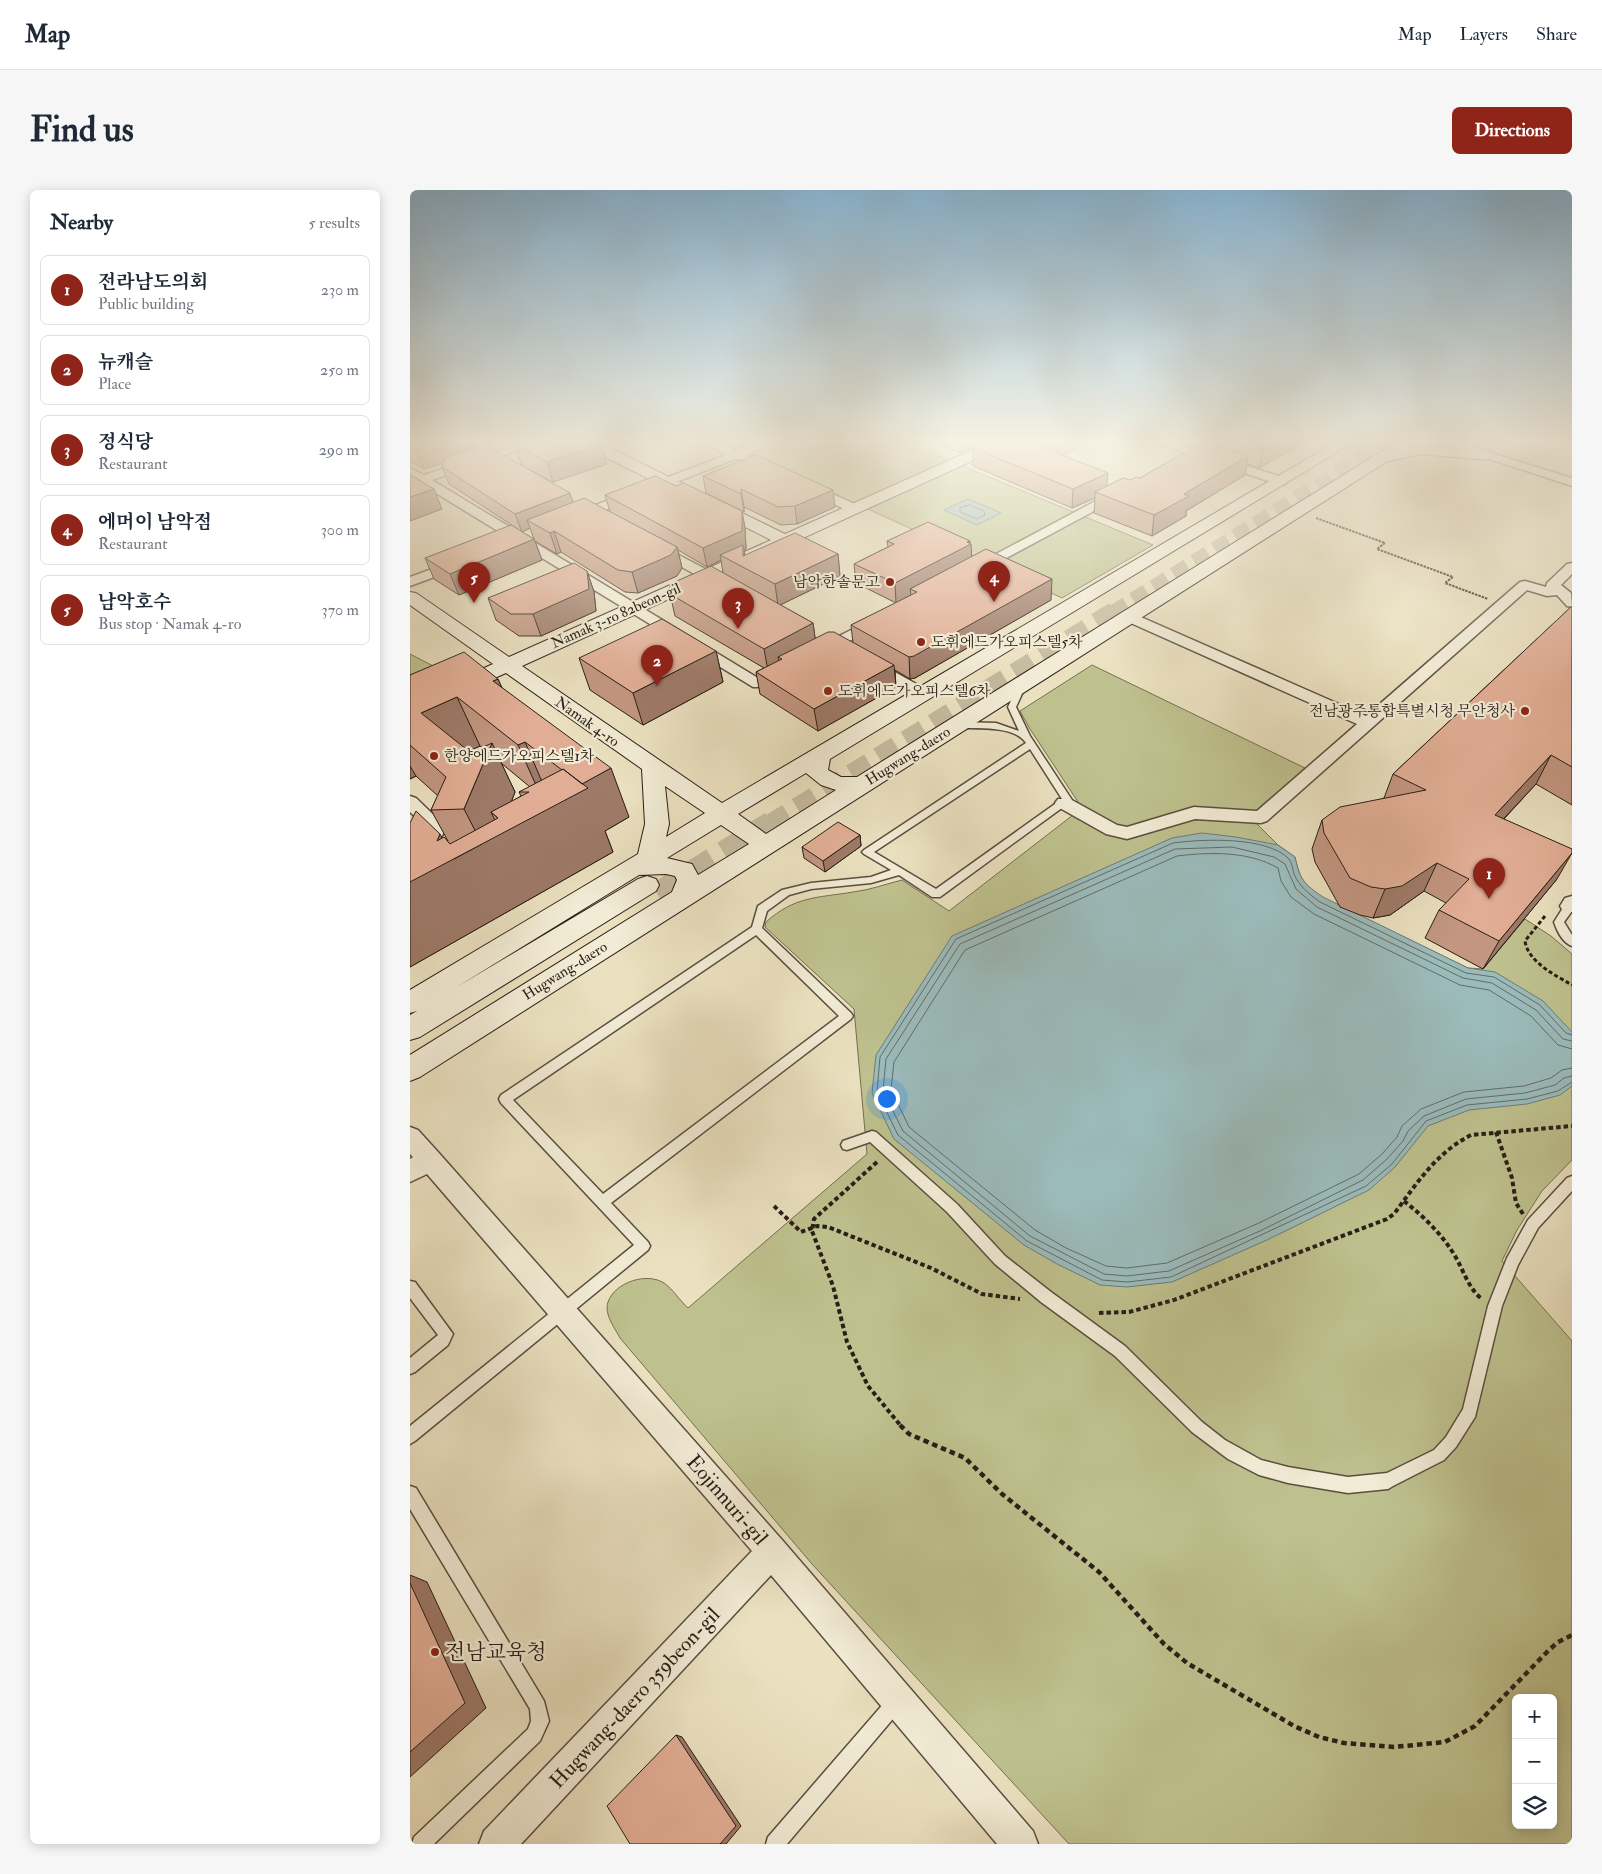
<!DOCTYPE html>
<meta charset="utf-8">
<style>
body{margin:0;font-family:"IM FELL Double Pica","Noto Serif KR",serif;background:#f6f6f7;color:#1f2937}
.controls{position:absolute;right:15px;bottom:15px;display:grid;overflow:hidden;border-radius:8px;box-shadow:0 2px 12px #0003}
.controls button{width:45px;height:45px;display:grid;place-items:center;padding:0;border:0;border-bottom:1px solid #e0e1e3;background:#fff;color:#1f2937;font:25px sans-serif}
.you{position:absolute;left:476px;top:908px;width:18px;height:18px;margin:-12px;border:4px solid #fff;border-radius:50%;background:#1a73e8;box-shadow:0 0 0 8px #1a73e833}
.badge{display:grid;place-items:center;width:32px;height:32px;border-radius:50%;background:#8f2418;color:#fff;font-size:16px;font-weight:700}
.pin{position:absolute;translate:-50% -41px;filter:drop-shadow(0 1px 2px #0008)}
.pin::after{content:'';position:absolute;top:26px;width:18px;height:15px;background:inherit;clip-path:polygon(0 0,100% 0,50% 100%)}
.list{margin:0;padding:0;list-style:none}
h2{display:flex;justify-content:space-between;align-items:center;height:65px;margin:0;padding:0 20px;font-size:21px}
h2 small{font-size:16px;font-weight:400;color:#747a83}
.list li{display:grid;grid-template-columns:32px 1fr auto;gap:15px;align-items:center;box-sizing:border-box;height:70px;margin:0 10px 10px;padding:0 10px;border:1px solid #e0e1e3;border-radius:8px}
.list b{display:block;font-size:19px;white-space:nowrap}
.list p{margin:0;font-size:16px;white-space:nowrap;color:#747a83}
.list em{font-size:16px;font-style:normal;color:#747a83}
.icon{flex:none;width:28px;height:28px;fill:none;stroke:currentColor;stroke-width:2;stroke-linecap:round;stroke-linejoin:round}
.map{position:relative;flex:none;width:1162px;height:1654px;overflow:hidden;border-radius:8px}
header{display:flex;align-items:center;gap:30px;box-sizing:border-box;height:70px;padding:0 25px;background:#fff;border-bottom:1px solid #e0e1e3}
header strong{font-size:24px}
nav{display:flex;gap:28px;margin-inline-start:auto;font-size:18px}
.intro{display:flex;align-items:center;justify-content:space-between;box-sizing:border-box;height:120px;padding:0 30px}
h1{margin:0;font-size:35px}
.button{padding:12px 22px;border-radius:8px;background:#8f2418;color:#fff;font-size:18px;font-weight:700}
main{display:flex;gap:30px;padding:0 30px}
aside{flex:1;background:#fff;border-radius:8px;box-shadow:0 2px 12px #0003}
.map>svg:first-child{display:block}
.green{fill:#bec18e;stroke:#746f52;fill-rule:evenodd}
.water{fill:#9bbbbb;stroke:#6d7c79}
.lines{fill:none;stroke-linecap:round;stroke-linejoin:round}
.shore{stroke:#626c68;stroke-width:1}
.secondary-tunnel-far2{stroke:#c4ba9e;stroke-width:16;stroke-dasharray:16 8;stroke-linecap:butt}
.secondary-tunnel-far1{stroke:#c4ba9e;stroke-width:21;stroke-dasharray:21 11;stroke-linecap:butt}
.secondary-tunnel{stroke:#c4ba9e;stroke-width:26;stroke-dasharray:26 13;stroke-linecap:butt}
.lane-casing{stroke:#5a4e40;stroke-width:3}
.street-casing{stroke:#5a4e40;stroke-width:3}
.secondary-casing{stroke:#291d16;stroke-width:2}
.path-far3{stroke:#291d16;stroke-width:2;stroke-dasharray:2.5 1;stroke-linecap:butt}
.path-far2{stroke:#291d16;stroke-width:3;stroke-dasharray:4 2.5;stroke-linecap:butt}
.path-far1{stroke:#291d16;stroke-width:4;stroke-dasharray:4.5 3;stroke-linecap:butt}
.path{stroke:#291d16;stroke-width:4.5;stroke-dasharray:5.5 4;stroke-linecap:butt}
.lane{fill:#f2ecd6;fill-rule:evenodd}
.street{fill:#f2ecd6;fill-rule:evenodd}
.secondary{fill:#f2ecd6;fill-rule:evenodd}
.wall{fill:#c29680;stroke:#291d16;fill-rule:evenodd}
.shaded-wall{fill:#9e7a68;stroke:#291d16}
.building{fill:#e1ae95;stroke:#291d16}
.poi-dot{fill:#8f2418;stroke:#f2ecd6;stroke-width:2}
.labels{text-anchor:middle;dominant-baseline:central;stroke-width:4.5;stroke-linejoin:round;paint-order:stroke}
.far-poi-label{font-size:15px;fill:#291d16;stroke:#f2ecd6;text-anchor:start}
.far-street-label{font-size:15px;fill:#291d16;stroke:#f2ecd6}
.near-street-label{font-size:21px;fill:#291d16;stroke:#f2ecd6}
.near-poi-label{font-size:21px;fill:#291d16;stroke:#f2ecd6;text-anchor:start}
</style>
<header>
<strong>Map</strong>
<nav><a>Map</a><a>Layers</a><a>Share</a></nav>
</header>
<div class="intro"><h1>Find us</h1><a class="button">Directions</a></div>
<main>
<aside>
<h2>Nearby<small>5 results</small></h2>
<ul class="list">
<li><span class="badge">1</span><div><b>전라남도의회</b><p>Public building</p></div><em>230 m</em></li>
<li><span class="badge">2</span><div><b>뉴캐슬</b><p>Place</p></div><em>250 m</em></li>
<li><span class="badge">3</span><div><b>정식당</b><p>Restaurant</p></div><em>290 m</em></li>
<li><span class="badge">4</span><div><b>에머이 남악점</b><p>Restaurant</p></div><em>300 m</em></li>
<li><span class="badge">5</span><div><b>남악호수</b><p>Bus stop · Namak 4-ro</p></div><em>370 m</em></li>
</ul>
</aside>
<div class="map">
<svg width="1162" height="1654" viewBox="0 0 1162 1654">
<rect width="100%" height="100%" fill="#ebe1c0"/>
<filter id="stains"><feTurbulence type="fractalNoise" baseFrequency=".004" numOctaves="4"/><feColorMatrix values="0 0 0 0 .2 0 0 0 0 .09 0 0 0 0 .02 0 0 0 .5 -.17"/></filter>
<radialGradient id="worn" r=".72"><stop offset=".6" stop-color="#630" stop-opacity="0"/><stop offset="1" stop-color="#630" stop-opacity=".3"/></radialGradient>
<!-- green -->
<path class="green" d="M314,253h183l246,102 -91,53z
M0,464l27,14 -27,25z
M682,475l213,103 -48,42 -4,10 25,25 17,12c5,23 9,28 28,41l145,70 15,1 42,-50 26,17 21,18v206l-30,31 -25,39 -15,31 70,80v503h-503l-257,-280 -192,-226c-5,-10 -16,-23 -12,-36 7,-20 39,-30 56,-19 9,6 16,18 24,25l179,-154 -13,-145 -89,-82 1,-5c29,-26 51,-24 87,-30 17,-2 33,-8 49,-12l47,31 133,-103 -52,-79 -10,-18zM1106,1508h37v127h-37z"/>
<!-- water -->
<path class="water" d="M558,309l33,14 -24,12 -33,-15z
M792,643l34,4 42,8 17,12c5,23 9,27 28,40l145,71 27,4 48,29 29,31v54l-12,9 -33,9 -58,6 -41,16 -33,41 -26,23 -102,50 -95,42 -45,5 -27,-2 -43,-21 -33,-19 -130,-106 -22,-46 4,-38 76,-119 220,-98z"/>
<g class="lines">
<!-- shore -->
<path class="shore" d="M559,315l15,6 1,4 -8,4 -17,-7v-4z
M1162,845l-6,-2 -26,-28 -46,-28 -28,-4 -146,-71c-11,-8 -21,-16 -26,-28 -1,-4 -2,-11 -5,-15 -22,-23 -87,-20 -116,-16l-217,96 -76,118 -3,35 21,43 129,106 75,39 25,2 44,-5 195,-91 26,-22 34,-43 41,-16 60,-6 31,-8 14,-9
M1162,851l-9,-2 -27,-29 -44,-27 -29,-5 -146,-71 -21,-18 -11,-25 -11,-7 -42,-10 -57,2 -215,95 -74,115 -3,32 20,40 127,105 74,38 23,2 42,-5 93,-41 101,-50 24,-21 16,-18 5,-10 16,-15 42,-17 59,-6 30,-8 9,-7 8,-2
M1162,859l-14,-4 -27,-29 -42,-26 -29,-5 -146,-71 -23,-17 -10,-16 -3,-13c-30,-17 -67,-16 -101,-12l-212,94 -71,112 -3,27 18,38 126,103 31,18 40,18 21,2 40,-5 92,-40 100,-49 23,-20 15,-17 5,-11 19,-17 43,-17 60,-6 27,-8 11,-8 10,-2"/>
<!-- secondary-tunnel-far2 -->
<path class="secondary-tunnel-far2" d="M703,423l274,-170"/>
<!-- secondary-tunnel-far1 -->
<path class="secondary-tunnel-far1" d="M360,635l345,-213"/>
<!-- secondary-tunnel -->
<path class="secondary-tunnel" d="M248,705l114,-71"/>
<defs>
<path id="lane" d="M609,493l7,2 -10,22 14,29 42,64 -2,2 -130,95h-8l-33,-22 -28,8 -60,6 -22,6 -22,16 -5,17 89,85 2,3 -2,3 -240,184 37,39 2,4 -2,4 -233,191 -5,3v-18l224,-181 -133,-142 -2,-4 2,-4 251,-168 6,-21 24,-16 29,-7 60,-6 20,-7 -27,-16 -2,-2 2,-2 162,-107c-10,-17 -49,-15 -67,-15l-4,-3 4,-3 37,1 23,8 -11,-24zM620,559l32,50 -126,90 -62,-37zM346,745l83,81 -236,178 -90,-94z
M1160,712l2,1v8l-8,11 8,13v11c-9,-3 -15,-15 -18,-24l12,-19z
M462,941l4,1 81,72 48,52 46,36 74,54 77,76 23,18 36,20 27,7 60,10 39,-4 47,-23 12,-13 17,-28 25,-103 19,-48 21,-38 39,-42 5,-2v15l-34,37 -20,37 -16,41 -27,111 -19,30 -12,13 -51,26 -5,3 -40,4 -60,-10 -29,-8 -31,-16 -36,-27 -77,-76 -74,-54 -46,-38 -48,-52 -77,-70 -23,8 -4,-1 -2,-4 2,-4z
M0,1091l5,1 38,52 -5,11 -33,27 -5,2v-16l28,-23 -28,-37z
M0,1296l6,2 128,213 5,20 -9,20 -106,103h-22l2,-7 114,-108 3,-8 -1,-12 -120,-200z
M487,1502l6,3 3,6 -3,6 -116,137h-21l2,-7 123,-142z"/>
<path id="street" d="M111,253h18l-107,37 326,198 26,-13 8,5 -3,3 -26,14h-10l-332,-203 -11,2v-6l3,-1 -3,-2v-9l14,7z
M293,253h16l17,8 20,-8h16l-26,12 3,3 -2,2 -12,-1 -155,61 -4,1 -6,-4 2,-3 154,-59z
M746,253h18l111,35 2,3 -2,3h-8z
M1031,253h18l113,35v8z
M398,293l51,23 2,3 -6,4 -4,-1 -47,-22 -2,-3 2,-3z
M710,298l6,4 -2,3 -144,77 -5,1 -7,-4z
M246,353l72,38 2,3 -2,3h-10l-67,-37 -2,-3 2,-3z
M49,369l5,1 2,3 -2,3 -54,20v-9z
M1162,373v11l-11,11 10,8 1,14 -5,-1 -10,-11 -10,1 -20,-6 -260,231 -6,2 -66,-4 -68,20 -21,-5 -48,-27 -3,-4 3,-4h12l47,26 10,2 67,-20 63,4 100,-87 -233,-104 -2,-3 2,-3h10l232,102 154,-134 5,-1 21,6 1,-4 20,-19z
M467,427l7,4 -2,3 -57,30 -5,1 -7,-4 2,-3z
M461,469l58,32 2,3 -2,3h-12l-51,-30 -3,-3 3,-3z
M0,606l6,2 30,29 -17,38 -19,8v-14l5,-2 12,-29 -17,-16z
M1162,706v16l-9,-1 -3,-5 5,-8z
M0,937l8,3 20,22 345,389 250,290 5,13h-41l-226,-269 -250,269h-42l5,-13 268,-280 -325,-377 -17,8v-23l3,-2 -3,-3z"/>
<path id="secondary" d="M171,253h19l185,91 203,-91h19l-2,3 -483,220 200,137 612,-360h18l-522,316 -2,11 13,7h16l538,-334h17l-5,5 14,-2 65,4 8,5 -8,5 -65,-6 -35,8 -966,615 -10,4v-26l262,-163 5,-12 -2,-4 -9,-2 -27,1 -184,113 183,-109 9,-3 9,3 3,6 -3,6 -236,146 -10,3v-25l7,-4 -7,2v-23l228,-136 7,-30 -3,-55 -136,-96 -96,42v-14l83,-37 -83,-59v-13l6,1 93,64 262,-117 -188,-94zM396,583l15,12 15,5 -70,44 -28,-20zM255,596l40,27 -39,24 3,-13zM311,635l28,19 -51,31 -6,-11 -25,-6z"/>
</defs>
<!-- lane casing -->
<use href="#lane" class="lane-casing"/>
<!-- street casing -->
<use href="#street" class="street-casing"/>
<!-- secondary casing -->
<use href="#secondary" class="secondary-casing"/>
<!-- path-far3 -->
<path class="path-far3" d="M906,328l69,25 -8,6 76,28 -8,6 43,16"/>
<!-- path-far2 -->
<path class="path-far2" d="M1135,726l-20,25c3,21 30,34 47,44"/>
<!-- path-far1 -->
<path class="path-far1" d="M1086,942l16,46 4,25 7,11
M467,972l-63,57 -2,12 21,55 14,56 21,44 33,40
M994,1011c20,16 38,33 51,55 9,15 13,32 27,43
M364,1016l27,26 16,-6 11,1 103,41 51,26 38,5
M689,1123l30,-1 45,-12 213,-81 7,-5c23,-31 42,-61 77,-79l101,-9"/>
<!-- path -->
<path class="path" d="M490,1235l9,9 56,24 37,36 97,78 65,72 23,19 107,63 25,11 25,6 50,4 51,-5 30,-16 73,-75 10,-9 14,-7"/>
<!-- lane -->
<use href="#lane" class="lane"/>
<!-- street -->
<use href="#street" class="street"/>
<!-- secondary -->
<use href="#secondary" class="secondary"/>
</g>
<!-- wall -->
<path class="wall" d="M0,253l66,5 97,54 37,10 -5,-17 71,-9 66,25 3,18 1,20 -2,1 1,6 93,-2 2,22 -60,29 33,18 2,15 38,5 -2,-18 45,-22 -40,-20 -2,-19 34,-17 -1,-6 83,3 2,13 79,43 -136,78 -5,1 -15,-9 1,17 -78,44 -58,-37 -4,-22 8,-4 -89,-52 -5,-22 53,-21 -2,-13 -14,7 -29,-17 4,18 -5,8 -39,17 -13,-1 -64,-40 -4,2 -22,-13 7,19 -83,35 -25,-16 -9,-21 94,-28 -70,-46 -7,-17 1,-4 -19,6 -14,-8zM120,338l4,11 -12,-7z
M525,253h152l-25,12 45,31 33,-8 62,-35h101l-44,25 -12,-4 -2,11 -59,36v5l-34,20 -58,-23 1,-15 -23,10 -99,-42v-18l5,-2 -18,7z
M770,253h19l-7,4z
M191,254l6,20 -54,18 -32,-17 -6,-20z
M293,286l132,31 -38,17 -16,1 -37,-18v5l-38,-19z
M177,381l7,21 2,19 -55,25h-22l-23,-16 -8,-22z
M1162,416v199l-36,-21 -32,35 53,60 -74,90 -58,-31 14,-28 7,-7 -22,-12 -34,24 -17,3 -13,-3 -20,-8 -25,-45 -3,-13 10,-29 62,-22 9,-24z
M306,461l7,31 -80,43 -53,-35 -11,-32z
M0,485l88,4 4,9 127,129 -24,14 8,21 -203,115 32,-129 6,3 -17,-31 7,-14 -22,-20 -6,3zM70,556l3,2 -12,5 -3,-2zM91,573l29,24 -11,5 2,4 -10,6 4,-10z
M450,645l1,11 -36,26 -21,-14 -2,-11z"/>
<!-- shaded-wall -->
<path class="shaded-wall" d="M26,253h38l4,12 -23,4 -31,10 -8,-19z
M550,253h18v3l-18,7z
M640,253h37l-46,23 1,-19z
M782,253h7l-7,4z
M864,253h29l-44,25 4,-19z
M191,254l6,20 -54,18 -6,-20z
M838,266l-3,19 -59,36v5l-34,20 2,-21 30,-21z
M698,283l-2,19h-11v6l-23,10 1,-19z
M24,299l8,20 -32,12v-24z
M331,299l3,18v5l-3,-18z
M423,300l2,17 -38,17 -2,-18z
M160,303l6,17 -49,10 3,8 -8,4 -7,-18z
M332,321l3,18 1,20 -2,1 3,16 -27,-11 1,5 -14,7 -4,-19z
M144,341l7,21 -4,2 -7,-21z
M124,349l8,21 -83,35 -9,-21z
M560,351v4l1,-1 1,19 -62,26 1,6 -15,8 -1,-20z
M267,357l5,21 -5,8 -39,17 -6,-21z
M428,364l2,22 -62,30 -3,-22z
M177,381l7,21 2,19 -55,25 -8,-22z
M642,389l-1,21 -136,78 -5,1 -1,-22z
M403,433l3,22 -38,12 2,7 -12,7 -4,-22z
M306,461l7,31 -80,43 -10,-32z
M484,475l2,22 -78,44 -4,-22z
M88,489l21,48 -26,-46z
M47,507l23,49 -34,16 -25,-49z
M115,552l21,49 -6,3 -22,-49z
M82,553l23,49 -13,34 -4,-8 -7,-6 9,19 81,-47 30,-16 18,49 -24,14 8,21 -203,115v-85l27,-41 3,-7 14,25 28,-15 -18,-35z
M1141,565l-15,29 -56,60 15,-29z
M0,576l6,10 -6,3z
M450,645l1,11 -36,26 -2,-11z
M1162,663l-15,26 -74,90 16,-28z
M1027,673l-13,28 -34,24 -17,3 12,-29z
M0,1385l17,7 59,126 -76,69z
M266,1545l6,2 59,89 -15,18h-6z"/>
<!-- building -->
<path class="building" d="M0,253h26l-20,7 -6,-4z
M105,253h84l2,1 -54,18 -32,-17z
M571,253h69l-8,4 66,26 -35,16 -100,-41 9,-4z
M792,253h7l39,13 -64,38 5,2 -35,19 -59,-23 28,-14 7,2 7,-3 3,1z
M833,253h31l-11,6z
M76,255l84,48 -55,21 -73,-47 3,-9z
M346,265l77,35 -38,16 -17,1 -37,-18v5l-38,-18z
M0,285h1l23,14 -24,8z
M245,286l21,10 8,-3 58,28v20l-39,17 -98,-53z
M174,308l93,49 -6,8 -39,17 -14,-2 -64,-39 -4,2 -23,-13z
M518,332l42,19 -3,1 4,2 -76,39 -41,-19 40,-20 -7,-3z
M101,335l23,14 -84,35 -25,-16z
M385,343l43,21 -63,30 -55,-29 23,-10v11z
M576,359l66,30 -138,77 -5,1 -58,-32 66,-33 -7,-3z
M164,373l13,8 2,18 -56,25h-22l-23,-16z
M301,376l102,57 -49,26 -94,-55v-10z
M1162,416v161l-21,-12 -56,60 77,34v4l-73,88 -60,-31 30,-31 -32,-16 -35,23 -17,3 -14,-2 -21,-9 -26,-45 -2,-13 18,-13 86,-17 -33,-16z
M252,429l54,32 -83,42 -54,-35z
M418,442h6l60,33 -80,44 -58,-37 26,-13 -4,-2z
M54,462l34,27 -5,2 118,87 -29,16 -19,-15 -1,1 -37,-28 -7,3 -61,-48 -36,16 50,40 21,-10 -28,66 -33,1 15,-33 -36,-32v-70z
M153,579l25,19 -178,94v-59l6,-12 24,23 -3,7 7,-4 6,7 48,-26 -7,-6 38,-20h-10z
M428,632l22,13 -37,26 -21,-14z
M0,1393l55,120 -55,49z
M266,1545l60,91 -16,18h-90l-23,-38z"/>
<!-- sky -->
<linearGradient id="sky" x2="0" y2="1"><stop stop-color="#89b7d6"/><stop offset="0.52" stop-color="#f6f2e3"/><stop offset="1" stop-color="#f6f2e3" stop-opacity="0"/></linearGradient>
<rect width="1162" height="485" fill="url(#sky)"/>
<!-- markers -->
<g class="poi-dot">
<circle cx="480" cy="392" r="5"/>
<circle cx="511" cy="452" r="5"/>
<circle cx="418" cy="501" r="5"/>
<circle cx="1115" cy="521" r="5"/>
<circle cx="24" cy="566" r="5"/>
<circle cx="25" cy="1462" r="5"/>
</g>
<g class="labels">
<!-- far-poi labels -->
<g class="far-poi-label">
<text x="470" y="392" text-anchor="end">남악한솔문고</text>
<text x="521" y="452">도휘에드가오피스텔5차</text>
<text x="428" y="501">도휘에드가오피스텔6차</text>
<text x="1105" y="521" text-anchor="end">전남광주통합특별시청 무안청사</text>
<text x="34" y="566">한양에드가오피스텔1차</text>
</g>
<!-- far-street labels -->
<g class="far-street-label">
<text transform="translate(206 426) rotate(-24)">Namak 3-ro 82beon-gil</text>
<text transform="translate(177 532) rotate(35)">Namak 4-ro</text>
<text transform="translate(498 566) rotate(-32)">Hugwang-daero</text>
<text transform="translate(155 781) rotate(-32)">Hugwang-daero</text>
</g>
<!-- near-street labels -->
<g class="near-street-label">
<text transform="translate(317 1310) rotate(49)">Eojinnuri-gil</text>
<text transform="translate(225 1508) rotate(-47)">Hugwang-daero 359beon-gil</text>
</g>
<!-- near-poi labels -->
<g class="near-poi-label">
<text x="35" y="1462">전남교육청</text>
</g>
</g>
<rect width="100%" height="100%" filter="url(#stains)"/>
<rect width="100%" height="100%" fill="url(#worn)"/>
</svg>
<div class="controls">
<button>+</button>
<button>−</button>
<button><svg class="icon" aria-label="layers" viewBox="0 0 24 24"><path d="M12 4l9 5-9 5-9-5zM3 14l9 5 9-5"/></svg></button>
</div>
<div class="you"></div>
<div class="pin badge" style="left:1079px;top:709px">1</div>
<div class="pin badge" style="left:247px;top:496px">2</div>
<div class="pin badge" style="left:328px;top:439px">3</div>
<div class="pin badge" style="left:584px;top:412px">4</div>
<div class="pin badge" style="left:64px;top:413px">5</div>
</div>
</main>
